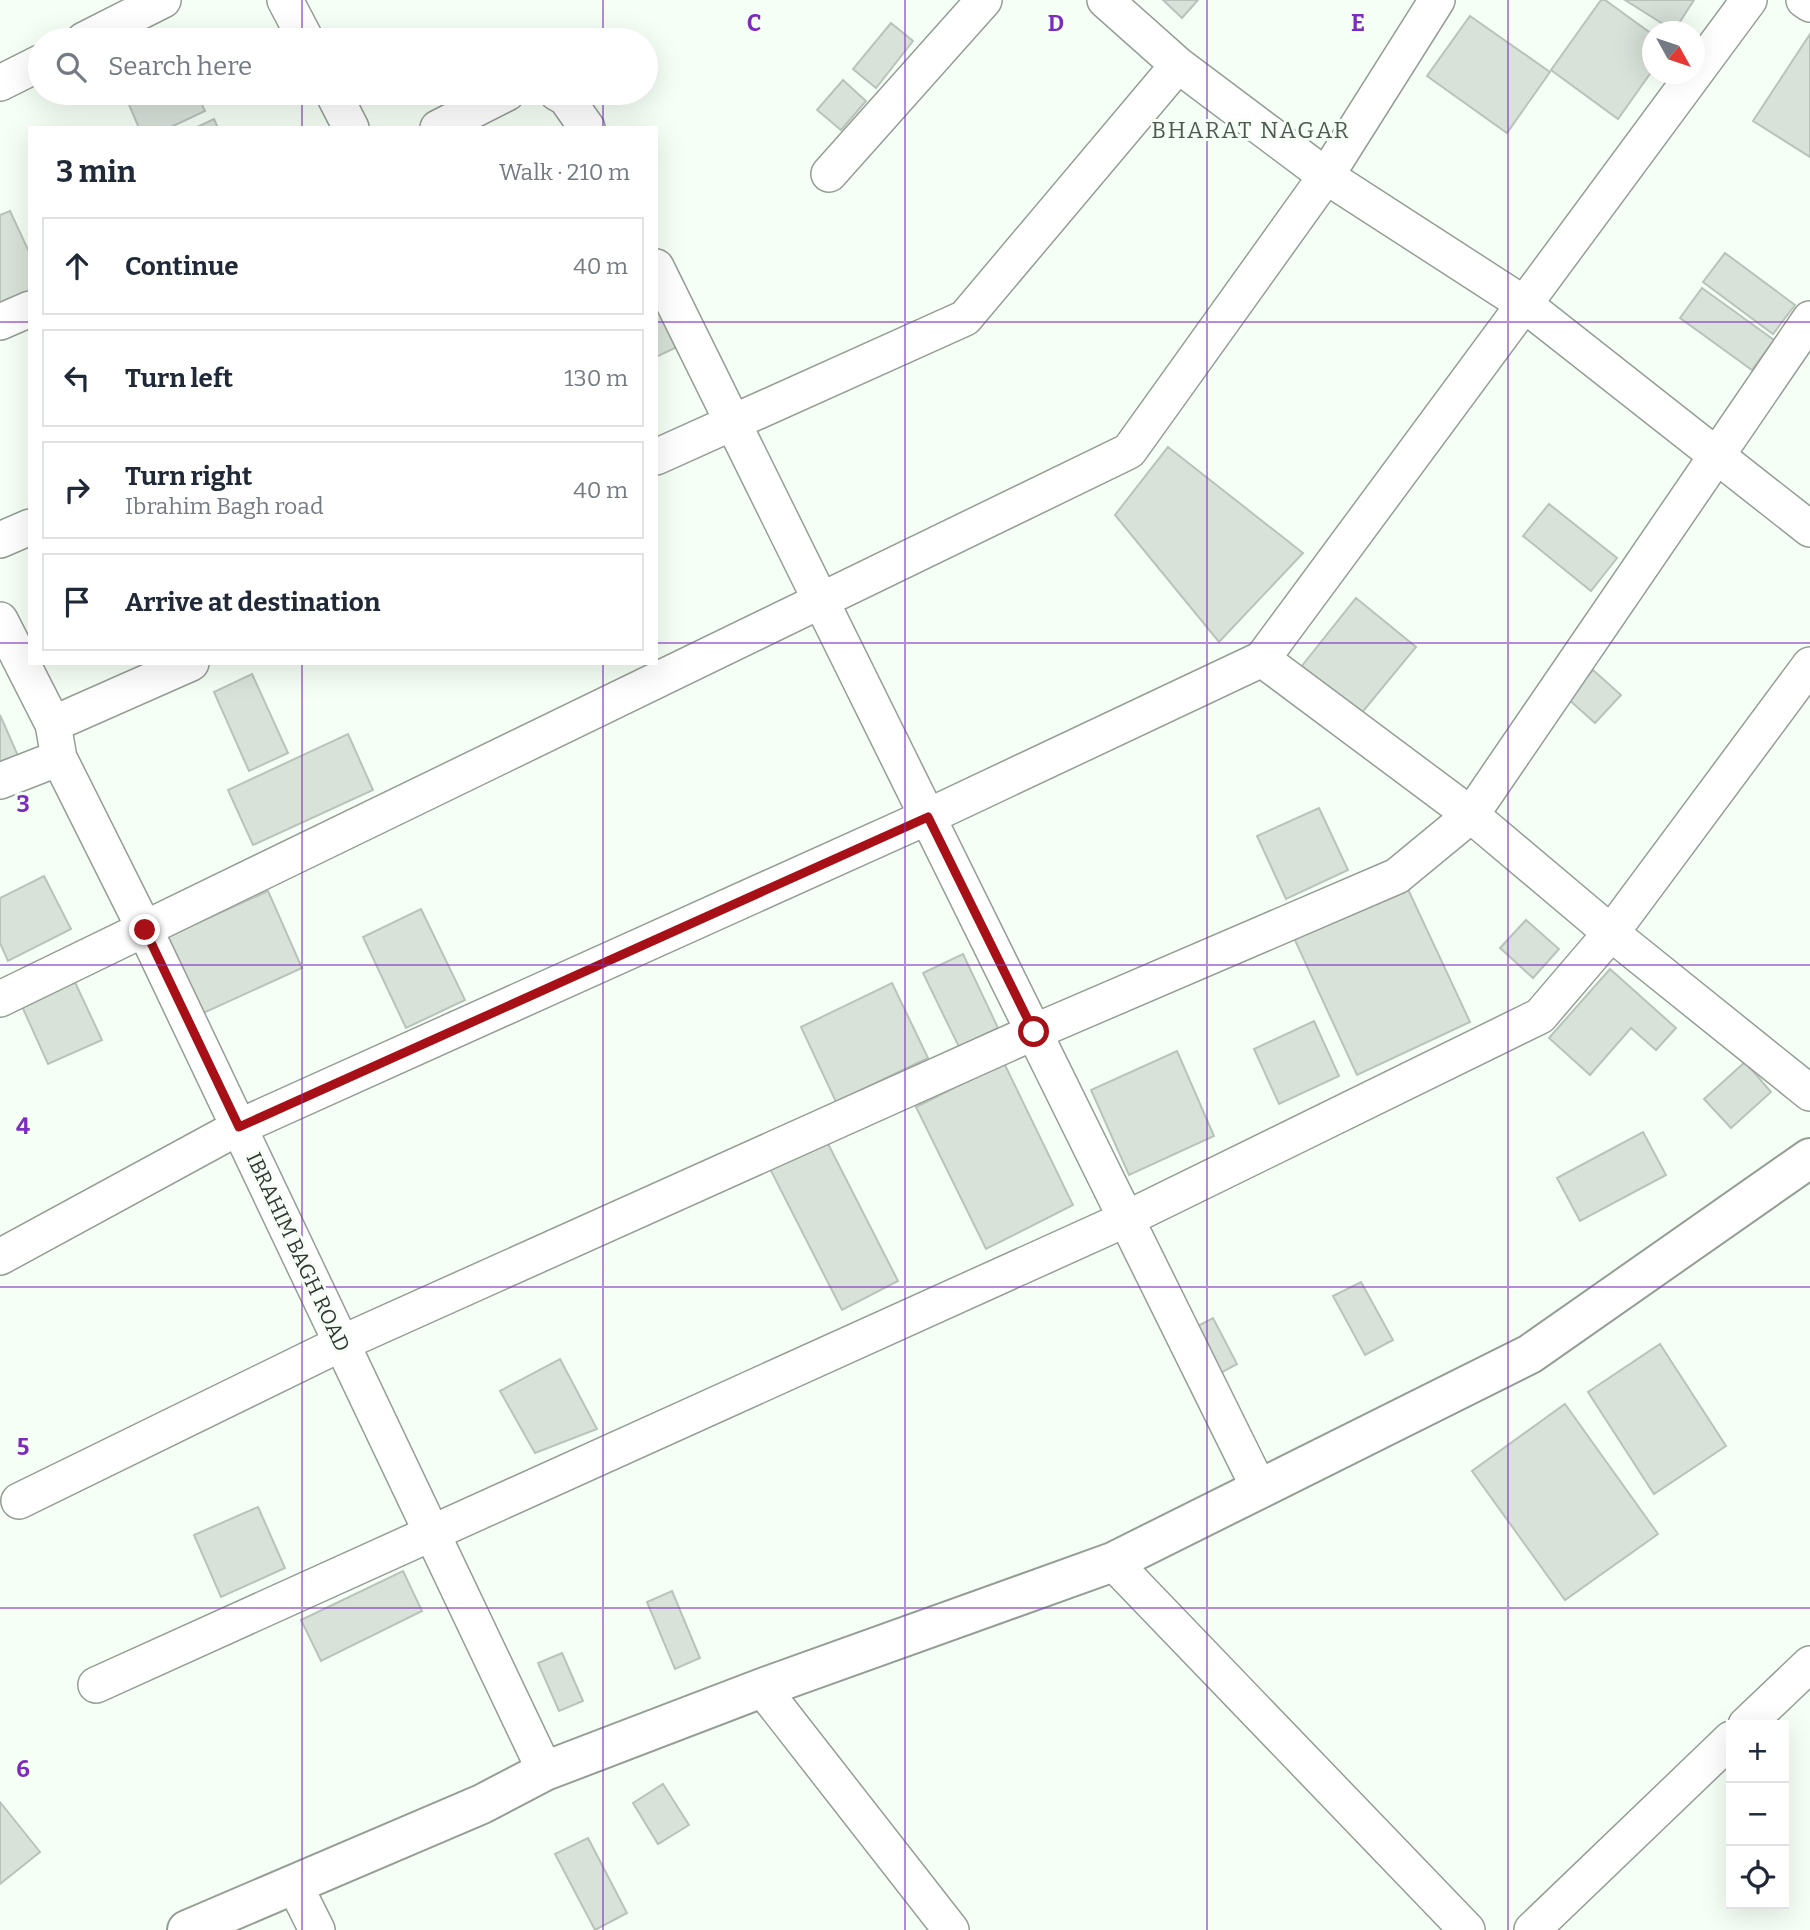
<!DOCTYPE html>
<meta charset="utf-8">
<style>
body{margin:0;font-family:Bitter,serif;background:#f2f2f3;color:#1f2937}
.controls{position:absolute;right:21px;bottom:21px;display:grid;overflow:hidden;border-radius:0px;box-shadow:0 7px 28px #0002}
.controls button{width:63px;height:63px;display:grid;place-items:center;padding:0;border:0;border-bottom:2px solid #e0e1e3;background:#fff;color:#1f2937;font:35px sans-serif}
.compass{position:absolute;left:1642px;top:21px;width:63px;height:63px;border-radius:50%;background:#fff;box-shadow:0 7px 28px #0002;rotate:130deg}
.stop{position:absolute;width:21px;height:21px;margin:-16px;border:5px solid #a61016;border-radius:50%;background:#fff}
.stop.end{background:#a61016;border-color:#fff;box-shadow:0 2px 7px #0008}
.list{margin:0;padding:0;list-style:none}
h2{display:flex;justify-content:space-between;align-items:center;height:91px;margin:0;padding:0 28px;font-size:30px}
h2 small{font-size:23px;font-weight:400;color:#747a83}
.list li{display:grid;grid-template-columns:46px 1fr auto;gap:21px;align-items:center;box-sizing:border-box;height:98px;margin:0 14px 14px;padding:0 14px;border:2px solid #e0e1e3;border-radius:0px}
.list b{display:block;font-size:26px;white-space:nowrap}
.list p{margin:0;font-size:23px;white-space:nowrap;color:#747a83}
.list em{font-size:23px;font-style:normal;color:#747a83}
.icon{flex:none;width:38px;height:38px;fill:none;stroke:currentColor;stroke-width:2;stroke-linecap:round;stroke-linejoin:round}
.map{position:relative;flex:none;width:1810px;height:1930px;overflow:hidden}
.search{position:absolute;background:#fff;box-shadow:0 7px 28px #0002;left:28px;top:28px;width:630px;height:77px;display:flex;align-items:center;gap:18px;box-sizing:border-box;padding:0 24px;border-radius:38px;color:#747a83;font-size:26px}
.panel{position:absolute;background:#fff;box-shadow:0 7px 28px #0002;left:28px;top:126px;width:630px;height:539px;border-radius:0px}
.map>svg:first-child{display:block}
.building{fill:#d8e2d9;stroke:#bac3bb;stroke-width:2}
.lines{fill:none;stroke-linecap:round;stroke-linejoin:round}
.minor-casing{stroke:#959e96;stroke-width:38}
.tertiary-casing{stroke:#959e96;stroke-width:42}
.minor{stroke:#fff;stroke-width:35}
.tertiary{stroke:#fff;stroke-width:38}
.route{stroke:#a61016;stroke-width:9}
.grid{fill:none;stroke:#7b2cbf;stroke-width:2;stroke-opacity:0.55}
.labels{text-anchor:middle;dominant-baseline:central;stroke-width:6;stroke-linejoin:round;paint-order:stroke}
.street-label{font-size:21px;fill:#343734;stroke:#f5fff6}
.neighbourhood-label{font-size:23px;letter-spacing:2px;fill:#505851;stroke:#f5fff6}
.grid-label{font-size:23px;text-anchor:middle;font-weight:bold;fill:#7b2cbf;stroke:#f5fff6;stroke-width:6;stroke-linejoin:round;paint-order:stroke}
</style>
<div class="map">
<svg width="1810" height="1930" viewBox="0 0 1810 1930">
<rect width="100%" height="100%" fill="#f5fff6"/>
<!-- building -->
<path class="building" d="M1163,0h35l-16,18z
M1601,0h4l47,34v37l-34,48 -67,-49z
M1625,0h69l-20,31z
M1470,16l80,56 -43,61 -80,-57z
M891,23l22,18 -37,47 -23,-19z
M1810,34v123l-57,-36z
M843,80l23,21 -25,29 -24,-20z
M124,93h73l8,18 -36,17h-30z
M214,119l4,9h-23z
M10,211l20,43v37l-30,14v-90z
M1725,253l70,52 -22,29 -70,-52z
M1702,288l72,52 -22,30 -72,-52z
M656,302l21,45 -21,10z
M1168,447l135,106 -84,89 -104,-127z
M1549,504l68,54 -26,33 -68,-55z
M1356,598l60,49 -56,68 -59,-48z
M1593,670l28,25 -26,28 -28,-25z
M252,674l36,79 -39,18 -35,-79z
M0,715l19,43 -19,9z
M348,734l25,56 -120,55 -25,-55z
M1319,808l29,62 -62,29 -29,-63z
M44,876l27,53 -63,32 -8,-18v-45z
M1406,885l64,137 -113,53 -63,-137z
M268,891l34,77 -103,47 -34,-77z
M421,909l44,91 -59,28 -43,-91z
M1526,920l33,29 -26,29 -33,-30z
M963,954l35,74 -39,19 -36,-74z
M1610,969l66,59 -20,22 -25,-22 -41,47 -41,-37z
M73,978l29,62 -54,24 -28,-62z
M892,983l36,75 -92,44 -35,-75z
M1314,1021l25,55 -60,28 -25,-55z
M1177,1051l37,85 -85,39 -38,-85z
M1745,1062l26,30 -40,36 -27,-29z
M1004,1063l69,142 -87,44 -70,-142z
M1643,1132l23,43 -86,46 -23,-43z
M823,1134l75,147 -56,29 -75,-147z
M1361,1282l32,58 -28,15 -32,-59z
M1213,1318l24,46 -20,11 -25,-46z
M1660,1344l66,102 -72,48 -66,-102z
M560,1359l37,70 -62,24 -35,-62z
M1565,1404l93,130 -93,66 -93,-129z
M258,1507l27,61 -64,29 -27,-62z
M403,1571l19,40 -101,50 -20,-41z
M672,1591l28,67 -25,11 -28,-67z
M562,1653l21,48 -24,10 -21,-48z
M663,1784l26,41 -31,19 -25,-41z
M0,1802l40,50 -40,32z
M588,1838l39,75 -32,17 -40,-76z"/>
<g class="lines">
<defs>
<path id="minor" d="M285,0l21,40
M1105,0l73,65 148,111 198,128 286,225
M1804,0l6,4
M84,40l79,-40
M0,83l40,-20
M333,93l18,35
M557,93l9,5 21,30
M438,128l69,-35
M829,174l155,-174
M656,267l604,1223
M0,322l30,-13
M656,457l309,-139 213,-253
M0,540l30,-13
M0,620l53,104 6,34 86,172 400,841
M1262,659l487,-659
M53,724l138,-61
M0,781l59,-23
M0,999l1129,-548 197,-275 111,-176
M0,1257l239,-130 688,-310 335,-158 209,156 140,118 199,160
M19,1501l323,-158 692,-311 363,-156 74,-61 339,-496
M1113,1562l354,368
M96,1685l1030,-466 414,-203 71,-83 199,-268
M762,1688l189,242
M1746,1725l64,-61
M294,1884l23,46
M1532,1930l199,-191"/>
<path id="tertiary" d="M187,1930l295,-126 63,-33 217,-83 351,-126 417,-208 280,-196"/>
</defs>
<!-- minor casing -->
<use href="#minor" class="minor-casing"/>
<!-- tertiary casing -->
<use href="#tertiary" class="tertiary-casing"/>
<!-- minor -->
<use href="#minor" class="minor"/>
<!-- tertiary -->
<use href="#tertiary" class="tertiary"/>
</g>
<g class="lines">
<!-- route -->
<path class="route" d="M145,930l94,197 689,-310 106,215"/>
</g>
<!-- grid -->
<path class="grid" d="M302,0v40M603,0v40M905,0v1930M1207,0v1930M1508,0v1930M302,93v35M603,93v35M0,322h30M656,322h1154M0,643h30M656,643h1154M302,663v1267M603,663v1267M0,965h1810M0,1287h1810M0,1608h1810"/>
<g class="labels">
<!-- street labels -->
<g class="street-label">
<text transform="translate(298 1252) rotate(65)">IBRAHIM BAGH ROAD</text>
</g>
<!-- neighbourhood labels -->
<g class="neighbourhood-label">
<text x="1251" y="130">BHARAT NAGAR</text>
</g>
</g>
<g class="grid-label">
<text x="754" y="31">C</text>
<text x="1056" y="31">D</text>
<text x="1358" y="31">E</text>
<text x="23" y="812">3</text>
<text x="23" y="1134">4</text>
<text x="23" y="1455">5</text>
<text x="23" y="1777">6</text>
</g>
</svg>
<div class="controls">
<button>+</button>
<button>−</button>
<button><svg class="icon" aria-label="locate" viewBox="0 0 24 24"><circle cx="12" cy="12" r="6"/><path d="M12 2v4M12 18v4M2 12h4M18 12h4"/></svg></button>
</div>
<svg class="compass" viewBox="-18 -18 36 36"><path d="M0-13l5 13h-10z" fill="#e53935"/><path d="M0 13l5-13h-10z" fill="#747a83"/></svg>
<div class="stop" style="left:1034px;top:1032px"></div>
<div class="stop end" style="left:145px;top:930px"></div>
<div class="search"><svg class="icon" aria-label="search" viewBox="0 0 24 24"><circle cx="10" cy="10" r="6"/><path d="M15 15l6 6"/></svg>Search here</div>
<section class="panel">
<h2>3 min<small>Walk · 210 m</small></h2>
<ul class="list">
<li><svg class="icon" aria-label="ahead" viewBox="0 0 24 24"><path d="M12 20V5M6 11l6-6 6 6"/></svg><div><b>Continue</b></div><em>40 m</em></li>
<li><svg class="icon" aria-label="left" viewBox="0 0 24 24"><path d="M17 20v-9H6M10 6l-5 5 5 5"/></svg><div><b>Turn left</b></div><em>130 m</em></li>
<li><svg class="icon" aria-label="right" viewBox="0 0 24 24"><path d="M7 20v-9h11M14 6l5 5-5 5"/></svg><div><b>Turn right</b><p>Ibrahim Bagh road</p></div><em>40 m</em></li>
<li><svg class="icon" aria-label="arrive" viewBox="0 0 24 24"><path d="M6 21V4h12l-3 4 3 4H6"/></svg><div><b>Arrive at destination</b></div></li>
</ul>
</section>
</div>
